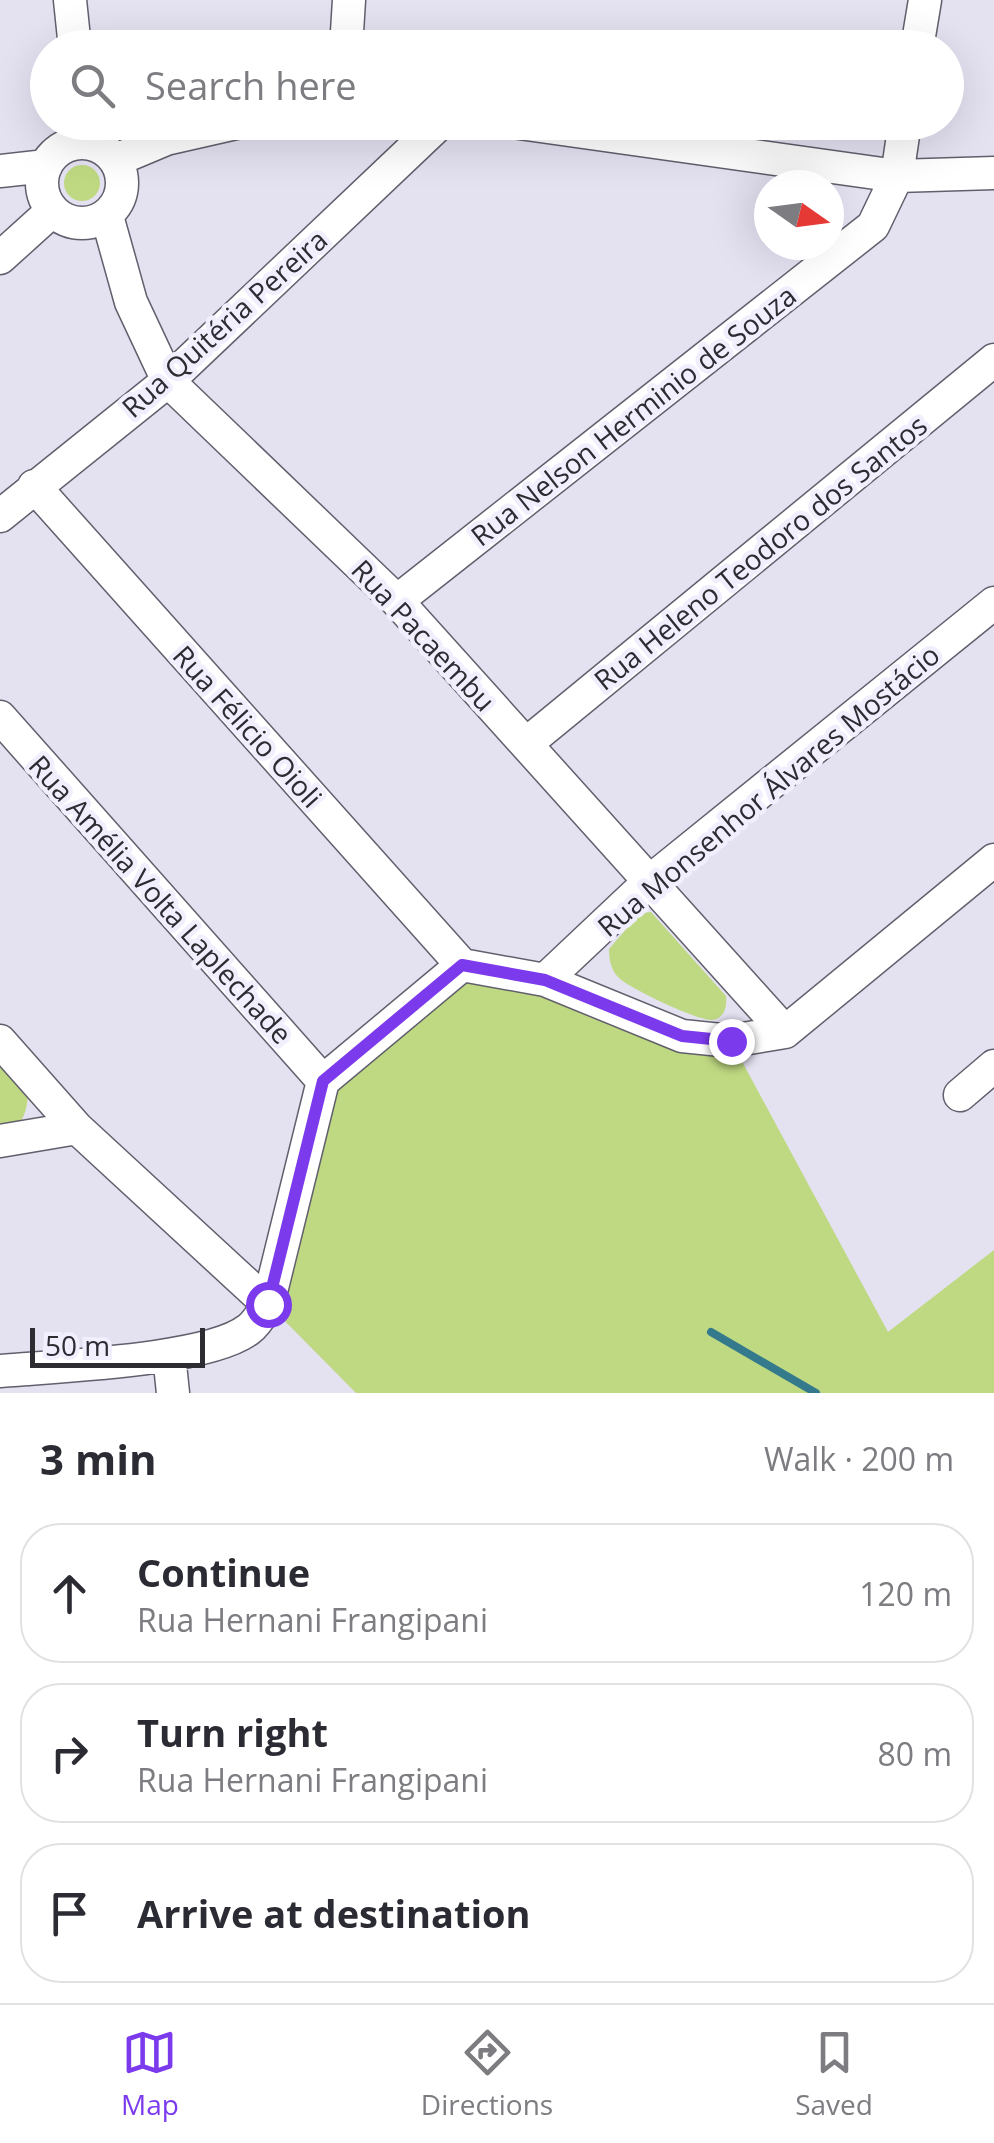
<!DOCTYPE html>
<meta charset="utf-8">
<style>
body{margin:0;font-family:"Open Sans",sans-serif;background:#f7f7f7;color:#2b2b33}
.compass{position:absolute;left:754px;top:170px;width:90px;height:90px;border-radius:50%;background:#fff;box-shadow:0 10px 40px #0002;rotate:104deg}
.scale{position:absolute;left:30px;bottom:25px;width:175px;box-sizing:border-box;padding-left:10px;border:5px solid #2d2c32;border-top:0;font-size:28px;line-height:35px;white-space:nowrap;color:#2d2c32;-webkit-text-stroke:8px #f1eefe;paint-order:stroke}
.stop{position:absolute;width:30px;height:30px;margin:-22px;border:8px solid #7c3aed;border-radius:50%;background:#fff}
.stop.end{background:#7c3aed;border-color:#fff;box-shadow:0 2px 10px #0008}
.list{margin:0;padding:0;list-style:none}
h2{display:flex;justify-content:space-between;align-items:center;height:130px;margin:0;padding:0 40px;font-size:42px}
h2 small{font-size:32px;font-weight:400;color:#7c7c81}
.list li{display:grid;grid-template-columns:65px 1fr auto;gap:30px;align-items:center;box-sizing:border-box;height:140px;margin:0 20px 20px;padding:0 20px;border:2px solid #e1e1e2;border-radius:40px}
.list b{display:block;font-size:38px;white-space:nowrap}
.list p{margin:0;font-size:32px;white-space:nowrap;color:#7c7c81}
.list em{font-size:32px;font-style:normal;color:#7c7c81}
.icon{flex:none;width:55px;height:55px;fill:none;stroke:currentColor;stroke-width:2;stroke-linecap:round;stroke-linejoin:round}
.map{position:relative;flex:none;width:994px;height:1393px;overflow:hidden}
.search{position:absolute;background:#fff;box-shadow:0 10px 40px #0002;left:30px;right:30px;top:30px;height:110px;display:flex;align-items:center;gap:25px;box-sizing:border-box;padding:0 35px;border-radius:55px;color:#7c7c81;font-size:38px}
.sheet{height:610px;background:#fff}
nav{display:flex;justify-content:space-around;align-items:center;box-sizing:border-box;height:140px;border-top:2px solid #e1e1e2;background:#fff;font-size:28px;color:#7c7c81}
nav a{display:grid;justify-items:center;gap:5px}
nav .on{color:#7c3aed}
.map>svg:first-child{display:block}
.green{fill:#bfd982}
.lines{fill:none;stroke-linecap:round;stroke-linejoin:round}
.stream{stroke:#357a8c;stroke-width:8}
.minor-casing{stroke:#625f6d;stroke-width:35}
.minor{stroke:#fff;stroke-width:32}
.route{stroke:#7c3aed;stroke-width:12}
.labels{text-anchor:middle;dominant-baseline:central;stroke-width:9;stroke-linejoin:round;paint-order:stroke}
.street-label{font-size:28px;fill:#2d2c32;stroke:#f1eefe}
</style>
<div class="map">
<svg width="994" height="1393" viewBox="0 0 994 1393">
<rect width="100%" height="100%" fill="#e4e1f1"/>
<!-- green -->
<path class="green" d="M64 183a18 18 0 1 1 36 0a18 18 0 1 1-36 0Z
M651,912l75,84c1,11 -1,22 -14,24 -14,1 -83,-32 -93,-42 -8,-8 -10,-18 -10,-29l31,-36z
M462,965l269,76 157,291 106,-82v143h-638l-88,-89 55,-223z
M0,1058l28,37c-2,23 -7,32 -28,40z"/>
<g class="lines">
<!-- stream -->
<path class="stream" d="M711,1332l105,61"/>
<defs>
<path id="minor" d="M70,0l5,48
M346,48l3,-48
M917,48l8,-48
M512,122l385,54 97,-3
M42 183a40 40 0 1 1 80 0a40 40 0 1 1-80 0Z
M116,160l50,-21 75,-17
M0,171l46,-5
M107,216l24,86 37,79 229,220 388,431
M0,258l52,-47
M34,486l428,479
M0,516l168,-135 273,-259
M397,601l476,-375 24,-50 8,-54
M0,717l323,364
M526,744l468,-384
M545,980l105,-99 344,-278
M785,1032l209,-172
M0,1041l77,87 191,176
M960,1095l34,-29
M0,1141l77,-13
M169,1355l4,38
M0,1371c56,-5 209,-10 249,-42 8,-6 14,-17 19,-25l55,-223 139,-116 83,15 137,56 49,5 54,-9"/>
</defs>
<!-- minor casing -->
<use href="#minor" class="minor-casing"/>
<!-- minor -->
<use href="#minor" class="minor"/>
</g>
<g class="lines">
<!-- route -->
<path class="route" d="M268,1304l55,-223 139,-116 83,15 137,56 49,5"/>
</g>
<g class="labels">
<!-- street labels -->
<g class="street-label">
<text transform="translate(224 323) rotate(-42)">Rua Quitéria Pereira</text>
<text transform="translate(633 415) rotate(-38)">Rua Nelson Herminio de Souza</text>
<text transform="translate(760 552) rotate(-39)">Rua Heleno Teodoro dos Santos</text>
<text transform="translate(424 635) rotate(47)">Rua Pacaembu</text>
<text transform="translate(248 726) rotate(48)">Rua Félicio Oioli</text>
<text transform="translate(768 790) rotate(-40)">Rua Monsenhor Álvares Mostácio</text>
<text transform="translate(161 899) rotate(48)">Rua Amélia Volta Laplechade</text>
</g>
</g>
</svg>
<svg class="compass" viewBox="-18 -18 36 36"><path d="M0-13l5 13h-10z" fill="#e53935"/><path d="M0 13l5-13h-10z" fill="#7c7c81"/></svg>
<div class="scale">50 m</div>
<div class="stop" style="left:268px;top:1304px"></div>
<div class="stop end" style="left:731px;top:1041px"></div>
<div class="search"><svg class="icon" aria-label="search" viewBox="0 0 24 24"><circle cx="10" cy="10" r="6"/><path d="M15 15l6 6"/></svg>Search here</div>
</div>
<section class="sheet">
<h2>3 min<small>Walk · 200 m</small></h2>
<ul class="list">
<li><svg class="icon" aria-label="ahead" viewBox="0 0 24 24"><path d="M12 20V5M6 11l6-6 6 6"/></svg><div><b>Continue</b><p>Rua Hernani Frangipani</p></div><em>120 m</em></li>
<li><svg class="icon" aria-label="right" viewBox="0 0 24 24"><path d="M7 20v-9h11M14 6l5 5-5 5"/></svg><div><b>Turn right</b><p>Rua Hernani Frangipani</p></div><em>80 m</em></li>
<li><svg class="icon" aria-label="arrive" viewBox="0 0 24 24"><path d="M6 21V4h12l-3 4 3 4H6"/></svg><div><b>Arrive at destination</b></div></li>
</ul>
</section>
<nav>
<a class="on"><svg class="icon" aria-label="map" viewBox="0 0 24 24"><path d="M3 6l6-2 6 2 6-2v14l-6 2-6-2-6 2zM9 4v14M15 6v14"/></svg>Map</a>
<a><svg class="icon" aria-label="directions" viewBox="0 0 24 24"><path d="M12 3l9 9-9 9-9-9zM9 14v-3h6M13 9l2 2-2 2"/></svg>Directions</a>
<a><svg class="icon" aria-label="saved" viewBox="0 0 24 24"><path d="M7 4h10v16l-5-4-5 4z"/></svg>Saved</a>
</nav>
